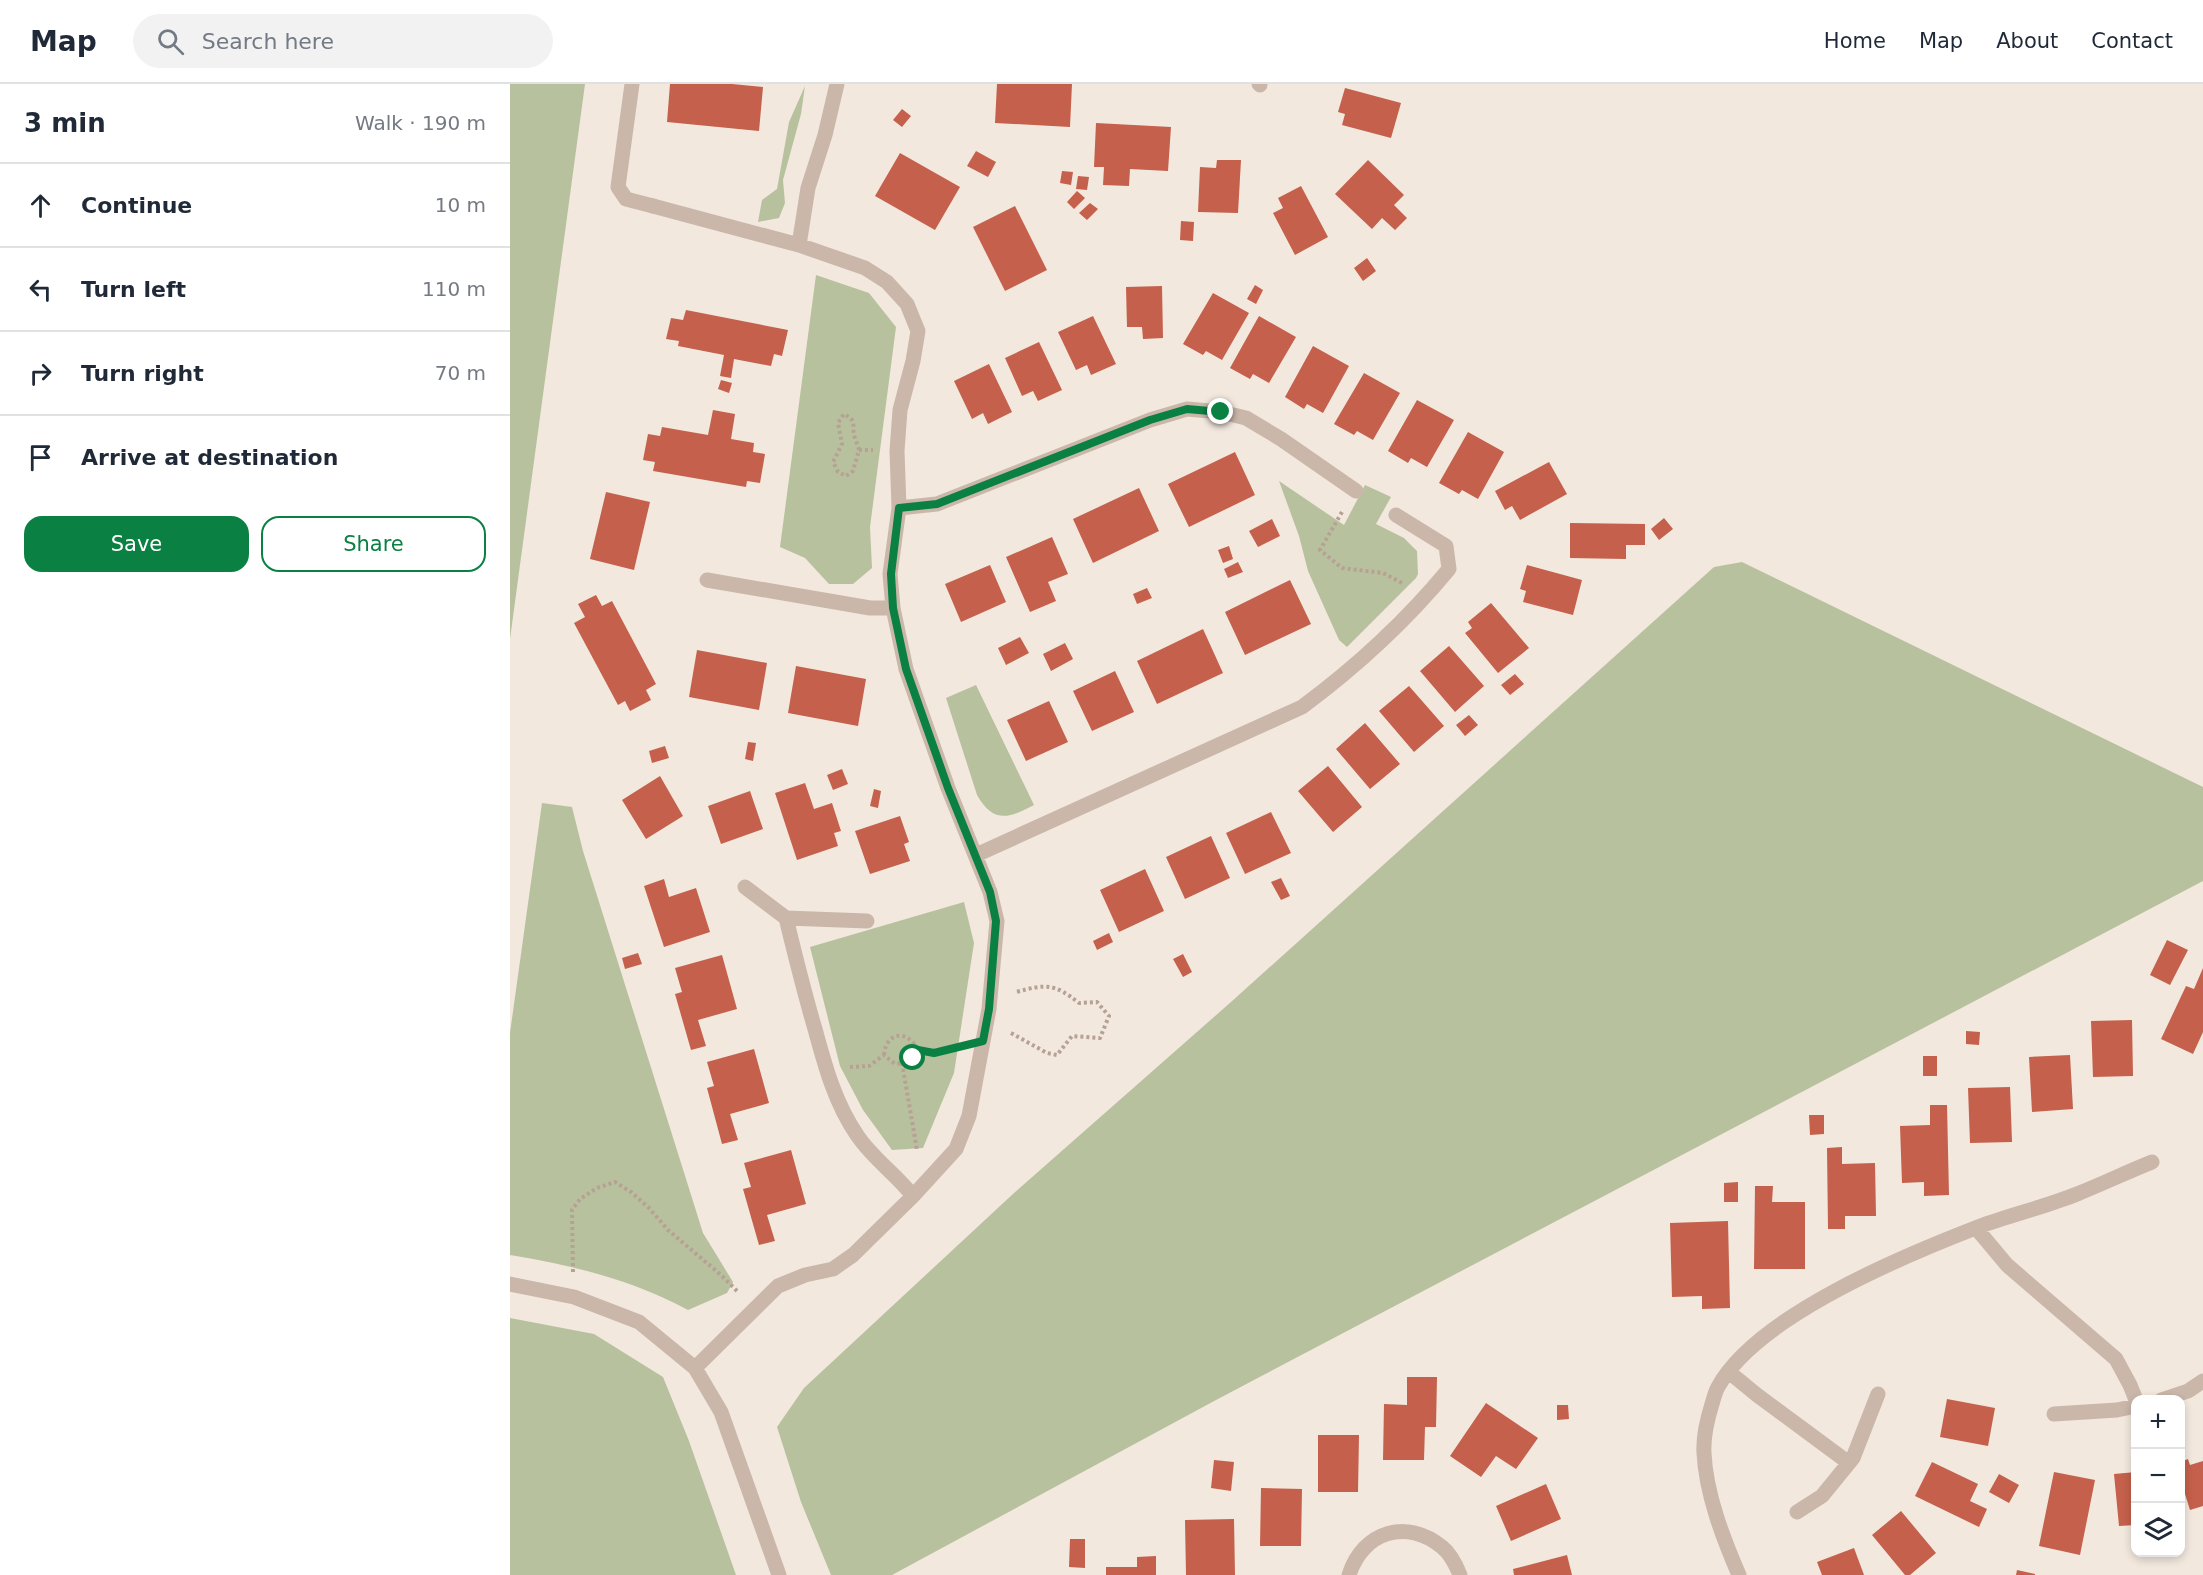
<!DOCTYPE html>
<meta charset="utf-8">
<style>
body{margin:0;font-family:"DejaVu Sans",sans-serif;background:#f2f2f3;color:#1f2937}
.controls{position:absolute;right:18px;bottom:18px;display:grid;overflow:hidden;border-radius:12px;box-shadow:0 3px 9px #0003}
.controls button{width:54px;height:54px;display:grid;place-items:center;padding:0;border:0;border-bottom:2px solid #e0e1e3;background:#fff;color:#1f2937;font:30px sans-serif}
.stop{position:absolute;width:18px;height:18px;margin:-14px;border:4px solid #0b8043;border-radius:50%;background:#fff}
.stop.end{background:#0b8043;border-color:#fff;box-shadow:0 2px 6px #0008}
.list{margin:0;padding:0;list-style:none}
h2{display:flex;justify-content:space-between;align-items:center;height:78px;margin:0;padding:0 24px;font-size:26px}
h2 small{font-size:20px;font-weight:400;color:#747a83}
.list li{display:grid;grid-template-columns:39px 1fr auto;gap:18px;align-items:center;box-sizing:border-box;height:84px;padding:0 24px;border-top:2px solid #e0e1e3}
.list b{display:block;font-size:22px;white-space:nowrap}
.list em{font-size:20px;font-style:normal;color:#747a83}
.actions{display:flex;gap:12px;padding:18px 24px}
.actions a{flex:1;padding:14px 0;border:2px solid #0b8043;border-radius:18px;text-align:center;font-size:21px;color:#0b8043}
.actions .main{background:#0b8043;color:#fff}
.icon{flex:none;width:33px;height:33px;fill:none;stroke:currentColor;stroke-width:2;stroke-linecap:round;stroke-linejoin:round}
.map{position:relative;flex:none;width:1693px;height:1491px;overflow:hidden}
header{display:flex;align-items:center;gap:36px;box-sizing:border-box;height:84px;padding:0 30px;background:#fff;border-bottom:2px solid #e0e1e3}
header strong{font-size:28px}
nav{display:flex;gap:33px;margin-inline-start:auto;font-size:21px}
.search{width:420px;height:54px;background:#f2f2f3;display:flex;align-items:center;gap:15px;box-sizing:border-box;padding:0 21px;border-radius:33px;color:#747a83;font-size:22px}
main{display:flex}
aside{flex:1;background:#fff}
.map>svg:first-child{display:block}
.green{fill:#b8c19e}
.building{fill:#c4604b}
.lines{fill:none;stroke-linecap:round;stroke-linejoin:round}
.path{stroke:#b6a194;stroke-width:4;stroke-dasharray:3 3;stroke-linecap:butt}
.service{stroke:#cab7aa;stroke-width:15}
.minor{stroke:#cab7aa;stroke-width:15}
.route{stroke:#0b8043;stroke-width:8}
</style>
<header>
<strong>Map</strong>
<div class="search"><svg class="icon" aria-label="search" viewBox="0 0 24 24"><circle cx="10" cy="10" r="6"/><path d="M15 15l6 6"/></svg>Search here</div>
<nav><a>Home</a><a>Map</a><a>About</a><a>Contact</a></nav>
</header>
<main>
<aside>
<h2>3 min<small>Walk · 190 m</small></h2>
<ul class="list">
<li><svg class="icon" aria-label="ahead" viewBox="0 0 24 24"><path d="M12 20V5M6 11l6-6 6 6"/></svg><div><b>Continue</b></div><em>10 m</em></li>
<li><svg class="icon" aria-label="left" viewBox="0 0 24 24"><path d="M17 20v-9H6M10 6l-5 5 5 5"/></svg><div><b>Turn left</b></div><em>110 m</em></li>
<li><svg class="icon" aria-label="right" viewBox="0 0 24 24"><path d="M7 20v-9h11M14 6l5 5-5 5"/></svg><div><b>Turn right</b></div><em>70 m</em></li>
<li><svg class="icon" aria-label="arrive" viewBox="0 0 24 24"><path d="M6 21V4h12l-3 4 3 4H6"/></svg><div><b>Arrive at destination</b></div></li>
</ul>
<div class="actions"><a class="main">Save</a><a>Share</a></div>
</aside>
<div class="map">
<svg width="1693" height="1491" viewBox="0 0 1693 1491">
<rect width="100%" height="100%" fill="#f2e8de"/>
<!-- green -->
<path class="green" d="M0,0h75l-75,555z
M295,2l-4,28 -18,66 2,23 -6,15 -21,4 4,-22 15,-11 12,-67z
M306,191l53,18 27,34 -26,200 2,41 -19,16h-24l-24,-26 -25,-11z
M769,397l65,44 21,-40 26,12 -15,27 28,14 13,13 1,23 -2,4 -69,69 -8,-7 -31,-69 -9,-35z
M1232,478l461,225v94l-987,519 -324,175h-61l-30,-73 -24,-75 27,-39 210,-195 217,-191 483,-435z
M466,601l58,120c-26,14 -41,18 -57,-10l-31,-97z
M32,719l30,4 11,44 120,382 30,49 -6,11 -39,17c-55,-30 -116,-45 -178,-55v-222z
M454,818l10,41 -20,130 -31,75 -31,2 -29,-40 -23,-44 -30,-119z
M0,1234l84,16 69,43 26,64 47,134h-226z"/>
<!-- building -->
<path class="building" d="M160,0h62l31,3 -4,44 -92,-9z
M487,0h75l-2,43 -75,-4z
M835,4l56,15 -10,35 -49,-13 3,-11 -7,-2z
M392,25l9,7 -9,11 -9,-7z
M586,39l75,4 -3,44 -38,-2 -1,17 -26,-1 1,-18h-10z
M466,67l20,11 -8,15 -21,-11z
M390,69l60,34 -25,43 -60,-34z
M707,76h24l-3,53 -40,-1 2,-45 16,1z
M858,76l36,35 -10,10 13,13 -12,12 -13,-12 -10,11 -37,-35z
M552,87l11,1 -2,13 -11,-2z
M568,92l11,1 -2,13 -11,-1z
M791,102l27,51 -33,18 -22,-42 10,-5 -5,-10z
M567,107l8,7 -11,11 -7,-7z
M580,119l8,6 -11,11 -8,-7z
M505,122l32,64 -42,21 -32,-64z
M671,137l13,1 -1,19 -13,-1z
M857,174l9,13 -13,10 -9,-13z
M745,201l8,5 -7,14 -9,-5z
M652,202l1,52 -20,1 -1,-12h-15l-1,-40z
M703,209l36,20 -27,47 -16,-9 -3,4 -20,-11z
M176,226l102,20 -6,26 -8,-2 -3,12 -37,-7 -3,19 -11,-2 4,-21 -46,-9 1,-5 -13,-2 5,-21 12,2z
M583,232l23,48 -25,11 -4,-10 -11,5 -18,-38z
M749,232l37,21 -27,46 -16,-9 -3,5 -20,-11z
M529,258l23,48 -24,11 -5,-10 -11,5 -17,-38z
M803,262l36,20 -26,47 -16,-9 -3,5 -19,-12z
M479,280l23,48 -24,12 -5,-11 -11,6 -18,-38z
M854,289l36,20 -27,47 -16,-9 -3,4 -20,-11z
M211,296l11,3 -3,10 -11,-4z
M907,316l37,20 -27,47 -16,-9 -3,5 -20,-12z
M203,326l22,4 -4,25 23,4 -1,9 12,2 -5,29 -13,-2 -1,6 -93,-16 2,-9 -12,-2 5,-26 12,2 2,-9 46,8z
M958,348l36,20 -26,47 -16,-9 -3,4 -20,-11z
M725,368l20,43 -66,32 -21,-43z
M1039,378l18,32 -47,26 -8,-14 -7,4 -10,-19z
M629,404l20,43 -66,32 -20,-44z
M96,408l44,10 -16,68 -44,-11z
M1154,434l9,11 -14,11 -8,-11z
M762,435l8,17 -22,11 -9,-16z
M1060,439l75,1v21h-19v14l-56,-1z
M542,453l16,37 -20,8 8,19 -26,11 -24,-55z
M719,462l4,13 -10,4 -5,-13z
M728,478l5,10 -15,6 -4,-9z
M480,481l16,37 -45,20 -16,-38z
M1017,481l55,15 -9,35 -50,-13 3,-11 -6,-2z
M780,496l21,44 -66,31 -20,-43z
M637,504l5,10 -15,6 -4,-10z
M86,511l6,11 10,-5 44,83 -10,6 5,10 -21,11 -5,-10 -7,4 -44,-82 11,-6 -7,-13z
M981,519l38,45 -31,25 -33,-40 7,-5 -4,-6z
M693,545l20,44 -66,31 -20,-43z
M510,553l9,16 -23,12 -8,-17z
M555,559l8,16 -22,12 -8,-17z
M939,562l35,40 -29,26 -35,-41z
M187,566l70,13 -8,47 -70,-13z
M286,582l70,13 -8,47 -70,-13z
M605,587l19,41 -42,19 -19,-40z
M1005,590l9,10 -14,11 -9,-10z
M899,602l35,40 -30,26 -35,-41z
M539,617l19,41 -42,19 -19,-41z
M959,631l9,10 -13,11 -9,-11z
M855,639l35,41 -30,25 -34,-40z
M238,658l8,1 -3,18 -8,-2z
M155,662l4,12 -17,5 -3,-12z
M818,682l34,41 -29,25 -35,-41z
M332,685l6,15 -15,6 -6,-15z
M150,692l23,40 -37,23 -24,-39z
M295,699l9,26 18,-6 9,28 -7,2 4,13 -41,14 -22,-67z
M364,705l7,2 -3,17 -8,-2z
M240,707l13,38 -42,15 -13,-38z
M761,728l20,41 -46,21 -19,-41z
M390,732l9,26 -5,2 6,17 -40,13 -15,-43z
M701,752l19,42 -45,21 -19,-42z
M635,785l19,42 -45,21 -19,-42z
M771,794l9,18 -9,4 -10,-18z
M154,795l5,18 27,-9 14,44 -46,15 -20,-61z
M599,849l4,9 -16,8 -4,-9z
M1657,856l21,10 -18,35 -20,-10z
M128,869l4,11 -17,5 -3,-11z
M673,870l9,18 -9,5 -10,-18z
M212,871l15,54 -39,11 8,26 -15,4 -16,-56 7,-2 -7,-24z
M1693,884v64l-10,22 -32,-15 25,-53 8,3z
M1622,936l1,56 -40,1 -2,-56z
M1456,947l14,1 -1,13 -13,-1z
M244,965l15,54 -39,11 8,26 -16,4 -15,-56 7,-2 -7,-24z
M1560,971l3,54 -41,3 -3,-55z
M1413,972h14v20h-14z
M1500,1003l2,55 -42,1 -2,-55z
M1420,1021h17l2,90 -25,1v-14l-22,1 -2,-57 30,-1z
M1299,1031h15v19l-14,1z
M1332,1063v17l33,-1 1,53h-31v13h-17l-1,-81z
M281,1066l15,54 -39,11 8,26 -16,4 -16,-56 8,-2 -7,-24z
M1228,1098v20h-14v-19z
M1245,1102h18l-1,16h33v67h-51z
M1218,1137l2,87 -28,1v-13l-30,1 -2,-74z
M897,1293h30l-1,50h-11l-1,33h-41l1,-56 23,1z
M1437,1315l48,9 -7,38 -48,-9z
M976,1319l52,35 -22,31 -20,-13 -15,21 -31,-21z
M1047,1321h11l1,14 -12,1z
M808,1351h41l-1,57h-40z
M1678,1375l2,6 13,-4v45l-13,4 -10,-32v-16z
M704,1376l20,2 -3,29 -20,-3z
M1422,1378l46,22 -8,17 17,8 -8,18 -64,-31z
M1544,1388l41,8 -15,75 -41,-9z
M1626,1388v53l-17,1 -5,-52z
M1489,1390l20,11 -10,18 -20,-11z
M1036,1400l15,35 -50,22 -15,-35z
M751,1404l41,1 -1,57h-41z
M1391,1427l35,42 -26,22h-5l-33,-40z
M724,1435l1,56h-49l-1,-55z
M560,1455h15v29l-16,-1z
M1344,1464l10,27h-42l-5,-13z
M1057,1471l5,20h-58l-1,-6z
M646,1472v19h-50v-8h31v-10z
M1507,1486l18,4v1h-19z"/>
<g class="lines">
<!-- path -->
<path class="path" d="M349,366c-1,-5 -4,-10 -5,-15 -2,-12 3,-14 -10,-21l-6,9 4,21 -9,18 5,10 8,4 7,-5 6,-21h14
M832,428l-22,38 22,18 41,5 21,11
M501,949l36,20 10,2 15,-19 28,2 9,-22 -12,-14 -18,1c-25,-20 -33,-19 -63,-11
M374,971c2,-24 25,-26 34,-4
M392,979l15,87
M340,983l19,-1 15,-11 11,9c11,-1 17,-4 23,-13l16,2 24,-6
M63,1188l-1,-62 8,-11 17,-11 18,-6 16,10 18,16 19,22 53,45 17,17"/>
<!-- service -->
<path class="service" d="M122,0l-14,103 8,12 27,7"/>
<!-- minor -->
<path class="minor" d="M749,0l1,1
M143,122l146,39 66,23 22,14 20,22 11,27 -5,30 -13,49 -3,41 2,57 -9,66 3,34 13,61 42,119 42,104 7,29 -8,88 -20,107 -13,33 -43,47 -60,59 -20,14 -28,6 -27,11 -83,82
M289,161l9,-57 17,-53 12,-51
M389,424l38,-4 213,-84 37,-11 34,3 25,6 35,21 75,52
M197,496l163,28h23
M466,771l326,-148c54,-40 104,-86 147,-138l-3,-23 -50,-31
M235,803l41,31 81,3
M276,834c9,37 18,74 29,111 10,37 20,74 42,106 15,23 39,39 56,61
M1466,1144l31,37 109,94 14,26 6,15
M0,1200l64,13 65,25 56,46 26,44 58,163
M1219,1288l28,23 92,68
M1651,1316l27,-9 15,-10
M1544,1330l63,-4 19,-4
M1287,1428l25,-16 31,-38 25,-64
M839,1491c14,-44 58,-57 93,-28 9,7 14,18 18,28
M1229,1491c-16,-37 -33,-81 -35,-122 -1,-16 3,-33 8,-49 2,-6 3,-12 6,-17 39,-71 185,-131 260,-160 32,-12 67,-20 99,-33 25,-10 50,-22 75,-32"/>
</g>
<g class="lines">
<!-- route -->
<path class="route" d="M403,974l5,-8 16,3 49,-12 6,-32 7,-88 -6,-29 -42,-104 -42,-119 -13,-61 -2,-34 8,-66 38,-4 213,-84 37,-11 34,3"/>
</g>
</svg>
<div class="controls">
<button>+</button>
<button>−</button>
<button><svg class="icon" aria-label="layers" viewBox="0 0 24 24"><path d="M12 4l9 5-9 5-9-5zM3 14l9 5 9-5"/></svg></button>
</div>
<div class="stop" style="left:403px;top:974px"></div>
<div class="stop end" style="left:711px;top:328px"></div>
</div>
</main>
